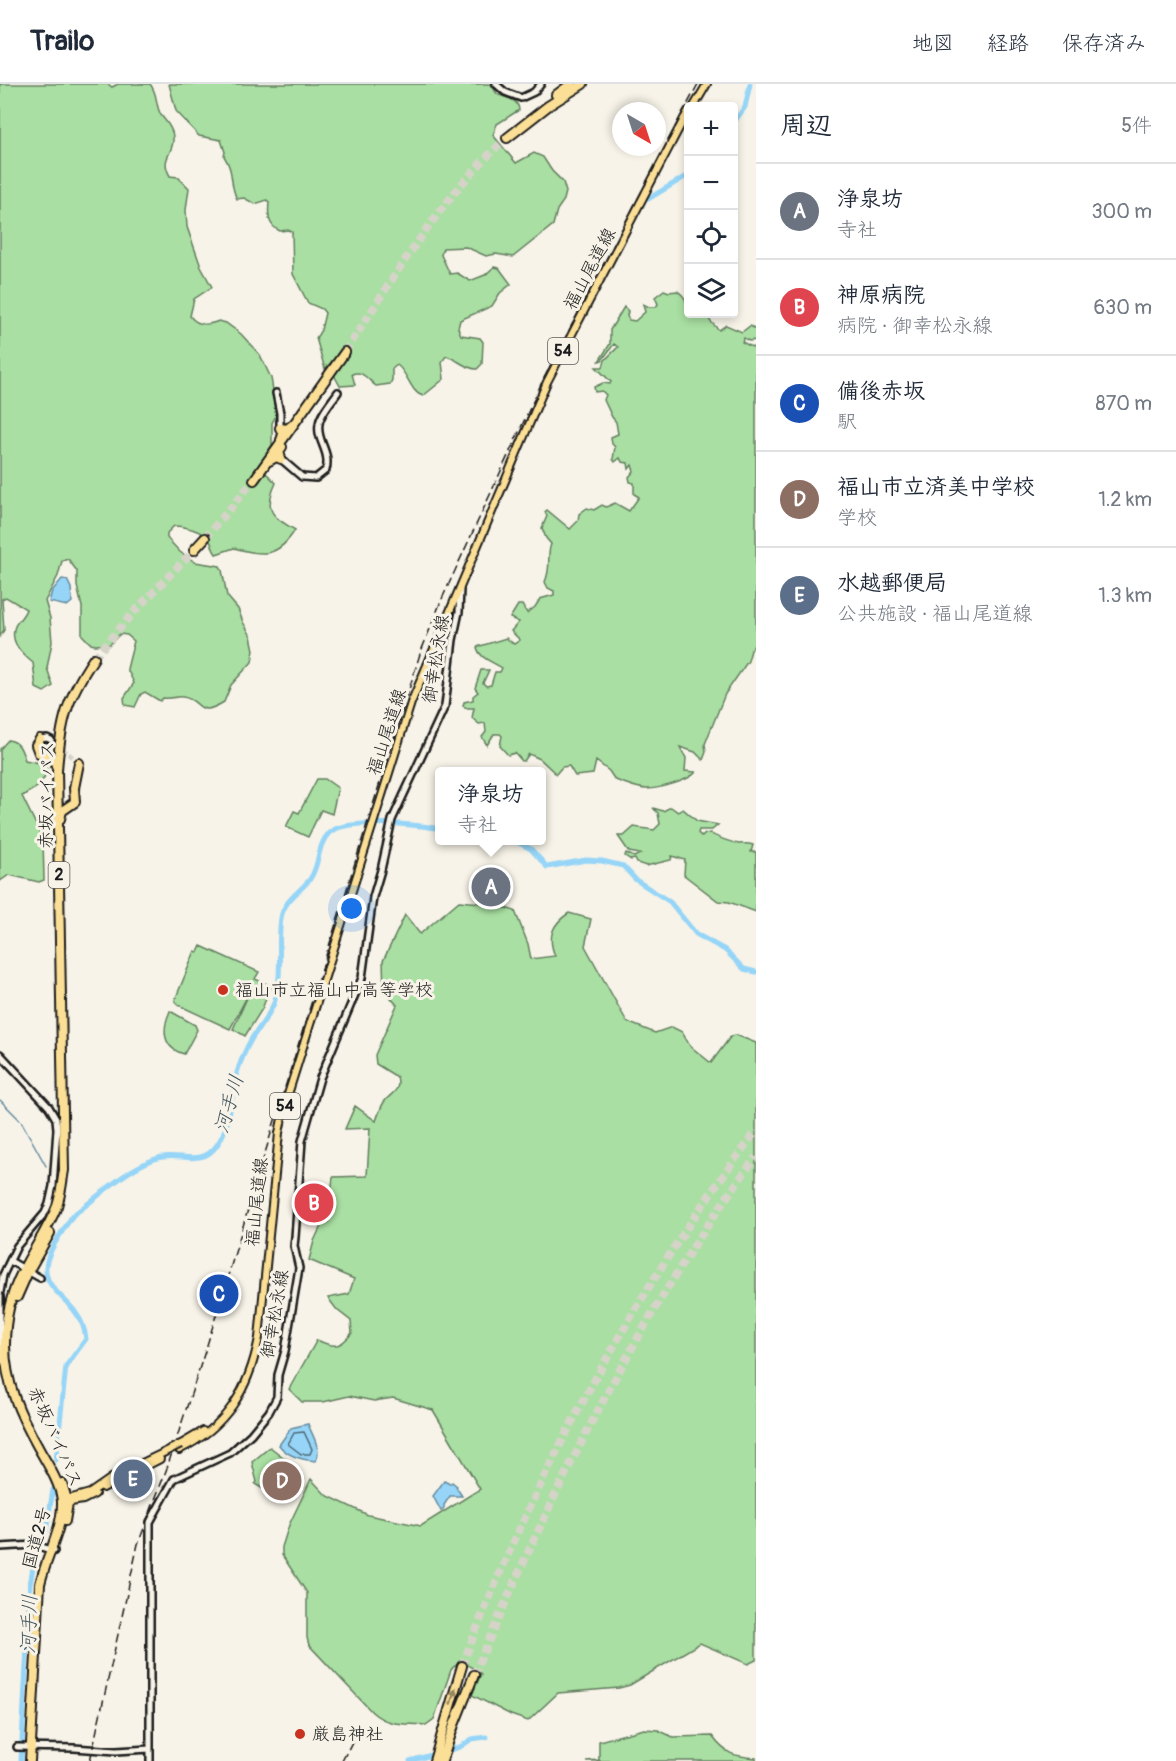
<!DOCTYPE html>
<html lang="ja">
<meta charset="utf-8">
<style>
body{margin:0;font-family:Pangolin,"Klee One",sans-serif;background:#f2f2f3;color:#1f2937}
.controls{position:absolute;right:18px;top:18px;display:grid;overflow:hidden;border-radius:6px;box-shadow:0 3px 9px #0003}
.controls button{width:54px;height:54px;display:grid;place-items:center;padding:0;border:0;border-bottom:2px solid #e0e1e3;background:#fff;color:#1f2937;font:30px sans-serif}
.compass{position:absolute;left:612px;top:18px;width:54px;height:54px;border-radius:50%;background:#fff;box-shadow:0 3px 9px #0003;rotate:141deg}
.you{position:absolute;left:352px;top:825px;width:21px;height:21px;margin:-15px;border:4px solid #fff;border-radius:50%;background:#1a73e8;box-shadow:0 0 0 9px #1a73e833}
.badge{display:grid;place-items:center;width:39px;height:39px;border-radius:50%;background:#1a73e8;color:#fff;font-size:20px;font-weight:700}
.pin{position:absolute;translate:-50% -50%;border:3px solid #fff;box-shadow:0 2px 6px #0006}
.popup{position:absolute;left:435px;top:683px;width:111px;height:78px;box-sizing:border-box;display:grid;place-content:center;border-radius:6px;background:#fff;filter:drop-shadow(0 2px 4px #0005);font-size:20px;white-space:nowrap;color:#747a83}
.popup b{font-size:22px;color:#1f2937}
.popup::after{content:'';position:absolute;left:50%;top:100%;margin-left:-12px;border:12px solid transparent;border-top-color:#fff}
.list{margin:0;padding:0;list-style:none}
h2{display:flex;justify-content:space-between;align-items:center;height:78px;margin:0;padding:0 24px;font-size:26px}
h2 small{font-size:20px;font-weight:400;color:#747a83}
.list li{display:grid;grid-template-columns:39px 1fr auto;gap:18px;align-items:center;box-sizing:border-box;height:96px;padding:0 24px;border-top:2px solid #e0e1e3}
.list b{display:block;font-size:22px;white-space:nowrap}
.list p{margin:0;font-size:20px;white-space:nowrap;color:#747a83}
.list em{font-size:20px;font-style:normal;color:#747a83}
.icon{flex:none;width:33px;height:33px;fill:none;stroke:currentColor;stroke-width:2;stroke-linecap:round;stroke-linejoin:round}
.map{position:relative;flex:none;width:756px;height:1677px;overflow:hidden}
header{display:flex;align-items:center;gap:36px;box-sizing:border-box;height:84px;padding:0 30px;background:#fff;border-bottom:2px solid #e0e1e3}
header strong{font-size:28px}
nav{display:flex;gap:33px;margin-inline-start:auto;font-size:21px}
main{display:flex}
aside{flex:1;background:#fff}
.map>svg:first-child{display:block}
.green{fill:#a9dfa2;stroke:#627e5f;stroke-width:1.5}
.water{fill:#96d5f7;stroke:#658b9f;stroke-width:1.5}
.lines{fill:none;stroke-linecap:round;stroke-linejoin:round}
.shore{stroke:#4d6674;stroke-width:1.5}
.stream{stroke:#658b9f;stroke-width:1.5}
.river{stroke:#96d5f7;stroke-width:5}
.secondary-tunnel{stroke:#d6d3c9;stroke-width:5;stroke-dasharray:5 2.5;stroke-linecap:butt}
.highway-tunnel{stroke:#d6d3c9;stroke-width:8;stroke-dasharray:8 4;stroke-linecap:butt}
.secondary-casing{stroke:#1c1c1c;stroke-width:10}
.primary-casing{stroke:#1c1c1c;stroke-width:10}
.highway-casing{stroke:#1c1c1c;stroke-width:12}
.secondary{stroke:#f7f3e8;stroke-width:5}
.primary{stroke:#fbdf96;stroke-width:6}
.highway{stroke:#fbdf96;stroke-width:8}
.rail{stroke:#1c1c1c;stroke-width:1.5;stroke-dasharray:9 4.5;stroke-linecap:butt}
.primary-bridge-casing{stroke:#1c1c1c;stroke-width:10;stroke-linecap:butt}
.primary-bridge{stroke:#fbdf96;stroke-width:6}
.oneway{fill:#97875f}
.poi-dot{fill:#c8321e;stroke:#f7f3e8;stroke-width:2}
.labels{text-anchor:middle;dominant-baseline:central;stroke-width:6;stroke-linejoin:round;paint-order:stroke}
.shield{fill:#f7f3e8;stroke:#5e5c59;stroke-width:1.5}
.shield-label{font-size:16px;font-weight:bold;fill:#1c1c1c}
.street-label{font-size:18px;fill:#1c1c1c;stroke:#f7f3e8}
.poi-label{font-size:18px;fill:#1c1c1c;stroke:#f7f3e8;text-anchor:start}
.water-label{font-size:20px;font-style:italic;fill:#41545e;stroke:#f7f3e8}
</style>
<header>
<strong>Trailo</strong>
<nav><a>地図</a><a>経路</a><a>保存済み</a></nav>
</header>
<main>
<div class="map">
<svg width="756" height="1677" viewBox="0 0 756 1677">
<rect width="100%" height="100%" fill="#f7f3e8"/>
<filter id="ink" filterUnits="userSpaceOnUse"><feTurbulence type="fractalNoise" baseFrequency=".0167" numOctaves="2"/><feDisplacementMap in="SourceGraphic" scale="12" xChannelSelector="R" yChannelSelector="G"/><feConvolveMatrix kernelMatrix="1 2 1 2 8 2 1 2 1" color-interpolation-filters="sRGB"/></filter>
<g filter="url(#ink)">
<!-- green -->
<path class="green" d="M0,0h108l4,3 6,-3h32c8,9 5,21 11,31 5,7 11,12 12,21 2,18 -14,21 -3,40l8,1 11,11 -3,22 1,17 14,40 11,20 -18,12 -4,17c8,11 19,9 29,5l7,2 15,11 19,21 11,23 6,36 -5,9v22l-20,32 6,5 8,-9 10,10c-13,28 -4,33 19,47 -17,28 -33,26 -61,18l-18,6c-4,-5 -3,-8 -6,-13 -5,-10 -26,-15 -36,-15l-7,7v5l13,14 15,10 25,4 2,4 5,26 11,13 5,13 8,14 3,14 -2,12 -21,23 -7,17c-28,17 -21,-2 -41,-5 -6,-1 -12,2 -20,1l-3,3 -15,-9 -4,2 -6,13 -10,-2 -1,-7 10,-15 -7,-14 7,-28 -7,-6 -7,-1 -10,10 -15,1 -4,-1 -9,-9v-28l-5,-21v-15l-9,-12 -6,2 -4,15 -13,25 5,17 2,24 -5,26 6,18 -9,6 -8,-4 -3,-25c-11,-9 -24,-21 -18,-37 3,-6 9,-10 11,-17l-20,-12 -4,2 2,31 -4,6z
M169,0h322l6,10c9,5 21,4 22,16l-22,14 -4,11 23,28 18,-10 9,4 9,14 11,11 3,10 -2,8 -7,10 -4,15 -40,32 -17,-3 -10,2 -20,-9 -23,1 -2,7 9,19 7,-1 13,8 15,-6 9,-8 5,1 12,16 -11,9 -8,13 -32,14 -2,8 3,7 19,3 3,4 -1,22 -5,5c-12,0 -19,-10 -31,-13l-4,6 2,17 -21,17c-13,-4 -15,-23 -26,-31l-5,4v11l-2,4 -14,2c-8,-6 -13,-16 -24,-12l3,11 -15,1 -6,-11 9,-26 -18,20 -9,-31 5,-8 4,-17 -3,-4 -14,-6 -15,-29 -1,-42 -4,-2 -8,1c-13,-6 -12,-17 -11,-29l-2,-2 -12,4 -11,-6 -7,1c-8,-15 -2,-26 -13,-43l1,-4 -4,-12 -22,-4 -23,-25z
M664,206l5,2 8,-1c9,5 11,13 11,23h15l7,2v5l9,9 7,-5 16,7 8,-6 6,3v11l-7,1 -5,-3 -2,4 14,7v293l-5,8 -3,11 -23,33 -20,50 1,8 -3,8 -8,-8 -15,-5 6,11 -1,13 11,1c-7,9 -38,17 -49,17 -10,0 -22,-6 -32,-9l-6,-9 -13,-10 -3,13 -18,2 -6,-10 -7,1 -6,7 -16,-15 -11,-5 -5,7h-2l-7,-8 -7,2 -8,-9 2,-10 -2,-2h-6l-7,11 -5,-8 4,-5 -1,-9 -6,1 -7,-6 2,-10h-7l-4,-2 1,-4 9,-2v-4l5,-4 -3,-4 6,-18h8l-6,13 3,3 5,-1 4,-13h5l2,-4c-9,-6 -23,-10 -25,-21l29,-9 8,6 6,-4 -9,-9 8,-9 -9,-4 8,-13h4l5,8 8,-6 5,-8 14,-4v-4l-6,-3 -3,-6c7,-16 1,-24 6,-38l-5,-6 -4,-10 5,-12 -2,-4 2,-2 23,19 8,-8 1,-7 8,-6 7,2 8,-5 4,2 9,-4 14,8 10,-14 -5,-3v-11l-4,-1 -1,-5 5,-6 -2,-6 -3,4 -1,-6 -6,-1 -2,-4 -5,4 -2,-3 2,-12 -3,-3 -1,-7 7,-3 -2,-12 -4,-5 -8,-17 2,-5 -4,-4 -7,1 -1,-5 9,-4 7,1 1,-2 -15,-15h7l2,-7 13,-13 -4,-3 -12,16 -3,1 11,-17v-14l14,-23 4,4 -1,5 2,4 6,1 10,-9 -2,-8 6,3h7l2,-3 -3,-7z
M8,656c12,2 13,9 17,20l19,4 4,7 -9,15 -17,10 21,43 1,41 -5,2 -30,-7 -9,6v-132z
M317,695h8l13,9 -6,26 -11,-4 -13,27 -22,-10 8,-16 5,2z
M671,723l7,5 5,-3 14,12 21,4 -6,5h-13l-1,3 4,4 3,-3 5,-1c5,4 23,10 29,11 6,0 8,-1 14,1l-2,7h5v60l-27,-10 -11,-1 -34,-26 1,-15 -13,-4 -1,4 -25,6 -9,-3 -2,-4 -4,1 -6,-4 1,-3 8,4 6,-3 -11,-2 -11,-16h6l10,-9 20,3 6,-6 -2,-11 -5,-5 10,3z
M459,817l34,3 22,7 13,33 3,15 24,-3c-8,-19 -3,-32 14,-43l22,6 -6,27 42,76 28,11 17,-6 10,5 8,14 21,17 20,-27 5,-1 20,8v617l-8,4 -48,-21 -70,42 -11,3 -61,5 -30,28 -17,-6 -39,-20 9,-21c-9,-7 -21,-17 -30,-4l-17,49 -8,6c-22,-2 -37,2 -54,-13l-63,-67 -2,-7v-45l-25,-38v-8l7,-22 22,-46 15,16 42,20 53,11 59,-37 -47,-79 -40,-12 -19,3 -25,-5 -26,6h-21l-13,-13 28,-49c17,8 23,8 35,-7l-1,-12 -14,-11 -9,-12 21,-4 5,-15 -45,-19 5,-19 9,-19h5l5,-45 34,-1 3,-48 -25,1 10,-23 21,15c2,-6 5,-14 8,-19 8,-10 17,-11 13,-25l-21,-13 -1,-9 22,-50 -13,-15 -1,-29 22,-46 15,19z
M201,862l58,26 -4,7 16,7 -9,23 -17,27 -12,-7 18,-40 -21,40 -52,-24 -3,-5 20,-49 3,1z
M170,927l25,14 2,5 -13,24c-22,-6 -22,-25 -14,-43z
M270,1363l22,17 -13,19 -4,-2 -7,11 -13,-8 2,-2 -5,-20z
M644,1645l14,1 15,7 39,-1c14,19 22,20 44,22v3h-170l13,-1v-19z"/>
<!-- water -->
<path class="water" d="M62,495l5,1 4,8 1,14 -5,4 -18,-4 3,-11z
M308,1340c4,11 14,25 8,37 -14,-1 -28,-4 -37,-16l12,-17z
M444,1397l6,3 2,-2 5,4 -1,1 6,9h-12l-6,9v3l-3,3 -8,-15z"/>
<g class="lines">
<!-- shore -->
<path class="shore" d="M304,1348l8,17 -2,5h-9l-13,-10 6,-11z"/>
<!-- stream -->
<path class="stream" d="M0,1016l21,21 25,45"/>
<!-- river -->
<path class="river" d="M734,38l11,-15 5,-23
M648,115l40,-24
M513,756l18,9 16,18 39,-7 16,1 21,5 13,14 34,22 26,32 29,16 19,19 12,3
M56,1376l10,-94 20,-27c-1,-9 -4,-18 -10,-26 -9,-14 -32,-26 -30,-46 1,-15 15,-33 23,-46l4,-6c26,-18 51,-45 82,-56 22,-9 46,10 62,-14 15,-22 13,-45 19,-69 4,-14 9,-26 16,-38 8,-12 19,-24 23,-38 8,-27 2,-55 6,-82 3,-18 19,-26 29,-39 10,-14 7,-34 19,-46 14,-15 91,-9 111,-4
M21,1677l6,-114 3,-18 -2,-32 4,-24 3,-20 11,-22 7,-41
M410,1677l50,-14 12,-8 14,-2"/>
<!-- secondary-tunnel -->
<path class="secondary-tunnel" d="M51,656l25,20"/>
<!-- highway-tunnel -->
<path class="highway-tunnel" d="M345,268c49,-74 95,-155 162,-214
M205,454l49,-58
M94,574l39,-45 61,-63
M462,1582c73,-190 171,-373 294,-535
M474,1591c76,-179 165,-362 282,-518"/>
<defs>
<path id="secondary" d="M496,0l9,8 16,6 13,-6 7,-8
M276,309l4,20v15
M281,375l21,18 14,1 10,-8c5,-19 -10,-29 -7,-46 1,-10 13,-23 19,-32
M40,655l7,-1 4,2
M0,970l49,53 7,12 1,10 -4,57 -4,18 -4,9 -28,33 -14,29 -3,17
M10,1177l30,17
M0,1212v66
M0,1463l35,-2 19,6
M17,1663l57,1 42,3 34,-2
M150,1677v-239l24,-43 56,-26 21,-19 18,-22 8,-15 1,-22 7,-24 14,-83 -5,-22 1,-9 7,-96 18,-63 42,-100 11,-81 8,-27 11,-50 53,-114 8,-66 6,-28 1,-23"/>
<path id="primary" d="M694,22l13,-22
M181,1360l22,-13
M179,1366c48,-23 70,-61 80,-112l20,-205 6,-29 126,-401 136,-321 141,-271
M103,1404l57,-29
M65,1416l25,-7 23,-16 50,-24
M65,1419l18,-3 12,-6"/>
<path id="highway" d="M556,11l15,-11
M507,54l41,-32 35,-22
M281,356l2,-5 -3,-7 7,1 5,-4
M269,377l7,-4 5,2 -2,-8 3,-4
M254,396l91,-128
M194,466l11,-12
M40,655l-4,6 3,8 15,6 2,7
M60,735l2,-8 13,-9 -1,-14 5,-25
M17,1213l11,-25 22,-39
M62,1399l6,20 -3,18
M30,1677l10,-177c6,-27 23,-55 22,-83 -2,-19 -15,-37 -24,-54 -18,-32 -33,-64 -33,-102 0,-26 6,-52 18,-75 11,-22 25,-41 34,-64 4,-12 5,-24 7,-36l-7,-400c4,-50 9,-70 37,-112
M434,1677l28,-95
M442,1677l12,-36 20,-50"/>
</defs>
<!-- secondary casing -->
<use href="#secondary" class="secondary-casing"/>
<!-- primary casing -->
<use href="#primary" class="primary-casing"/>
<!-- highway casing -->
<use href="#highway" class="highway-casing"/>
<!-- secondary -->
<use href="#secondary" class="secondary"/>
<!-- primary -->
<use href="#primary" class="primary"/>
<!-- highway -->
<use href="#highway" class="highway"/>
<!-- rail -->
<path class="rail" d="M90,1677l48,-217 29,-76 41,-126 74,-245 138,-443 21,-53 101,-219 156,-298
M342,1677l18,-34"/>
<defs>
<path id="primary-bridge" d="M163,1369l18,-9"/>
</defs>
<!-- primary-bridge casing -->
<use href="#primary-bridge" class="primary-bridge-casing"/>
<!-- primary-bridge -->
<use href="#primary-bridge" class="primary-bridge"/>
</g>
<!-- one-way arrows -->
<defs><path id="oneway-solid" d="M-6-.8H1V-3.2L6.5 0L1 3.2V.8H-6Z" transform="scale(1.5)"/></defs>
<use class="oneway" href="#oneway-solid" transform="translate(453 1612) rotate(-73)"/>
</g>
<!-- markers -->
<g class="poi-dot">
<circle cx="223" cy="906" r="6"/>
<circle cx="300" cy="1650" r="6"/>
</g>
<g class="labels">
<!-- shield labels -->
<g class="shield">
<rect x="548" y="254" width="30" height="26" rx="4.5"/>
<rect x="48.5" y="778" width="21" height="26" rx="4.5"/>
<rect x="270" y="1009" width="30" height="26" rx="4.5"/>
</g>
<g class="shield-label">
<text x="563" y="267">54</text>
<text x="59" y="791">2</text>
<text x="285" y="1022">54</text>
</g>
<!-- street labels -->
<g class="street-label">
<text transform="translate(590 185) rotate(-62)">福山尾道線</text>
<text transform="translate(436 575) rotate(-81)">御幸松永線</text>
<text transform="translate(387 648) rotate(-72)">福山尾道線</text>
<text transform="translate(47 711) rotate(-89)">赤坂バイパス</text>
<text transform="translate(257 1118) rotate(-84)">福山尾道線</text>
<text transform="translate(275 1230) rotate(-80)">御幸松永線</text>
<text transform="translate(55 1353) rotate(66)">赤坂バイパス</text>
<text transform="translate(37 1454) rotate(-75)">国道2号</text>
</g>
<!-- poi labels -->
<g class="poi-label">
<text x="235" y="906">福山市立福山中高等学校</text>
<text x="312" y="1650">厳島神社</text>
</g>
<!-- water labels -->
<g class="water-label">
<text transform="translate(229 1020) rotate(-74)">河手川</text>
<text transform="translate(29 1540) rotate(-88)">河手川</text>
</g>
</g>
</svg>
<div class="controls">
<button>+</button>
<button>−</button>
<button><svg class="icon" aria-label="locate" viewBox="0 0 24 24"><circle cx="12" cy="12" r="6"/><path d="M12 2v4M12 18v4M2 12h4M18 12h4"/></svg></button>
<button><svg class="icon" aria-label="layers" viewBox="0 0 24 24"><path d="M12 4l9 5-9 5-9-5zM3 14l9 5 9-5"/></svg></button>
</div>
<svg class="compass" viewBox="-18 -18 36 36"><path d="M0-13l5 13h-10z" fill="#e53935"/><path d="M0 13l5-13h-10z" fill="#747a83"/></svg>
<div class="you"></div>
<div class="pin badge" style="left:491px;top:803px;background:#6b7280">A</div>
<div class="popup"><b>浄泉坊</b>寺社</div>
<div class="pin badge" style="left:314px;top:1119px;background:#e0444e">B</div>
<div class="pin badge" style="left:219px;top:1210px;background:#1a4fb4">C</div>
<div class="pin badge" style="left:282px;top:1397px;background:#8d6e63">D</div>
<div class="pin badge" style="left:133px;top:1395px;background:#5c6f8a">E</div>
</div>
<aside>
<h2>周辺<small>5件</small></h2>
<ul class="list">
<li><span class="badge" style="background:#6b7280">A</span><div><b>浄泉坊</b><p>寺社</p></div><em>300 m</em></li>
<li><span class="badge" style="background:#e0444e">B</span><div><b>神原病院</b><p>病院 · 御幸松永線</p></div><em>630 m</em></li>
<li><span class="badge" style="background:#1a4fb4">C</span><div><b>備後赤坂</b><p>駅</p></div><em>870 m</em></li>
<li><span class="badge" style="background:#8d6e63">D</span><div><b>福山市立済美中学校</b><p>学校</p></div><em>1.2 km</em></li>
<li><span class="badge" style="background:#5c6f8a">E</span><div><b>水越郵便局</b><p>公共施設 · 福山尾道線</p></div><em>1.3 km</em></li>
</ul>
</aside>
</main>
